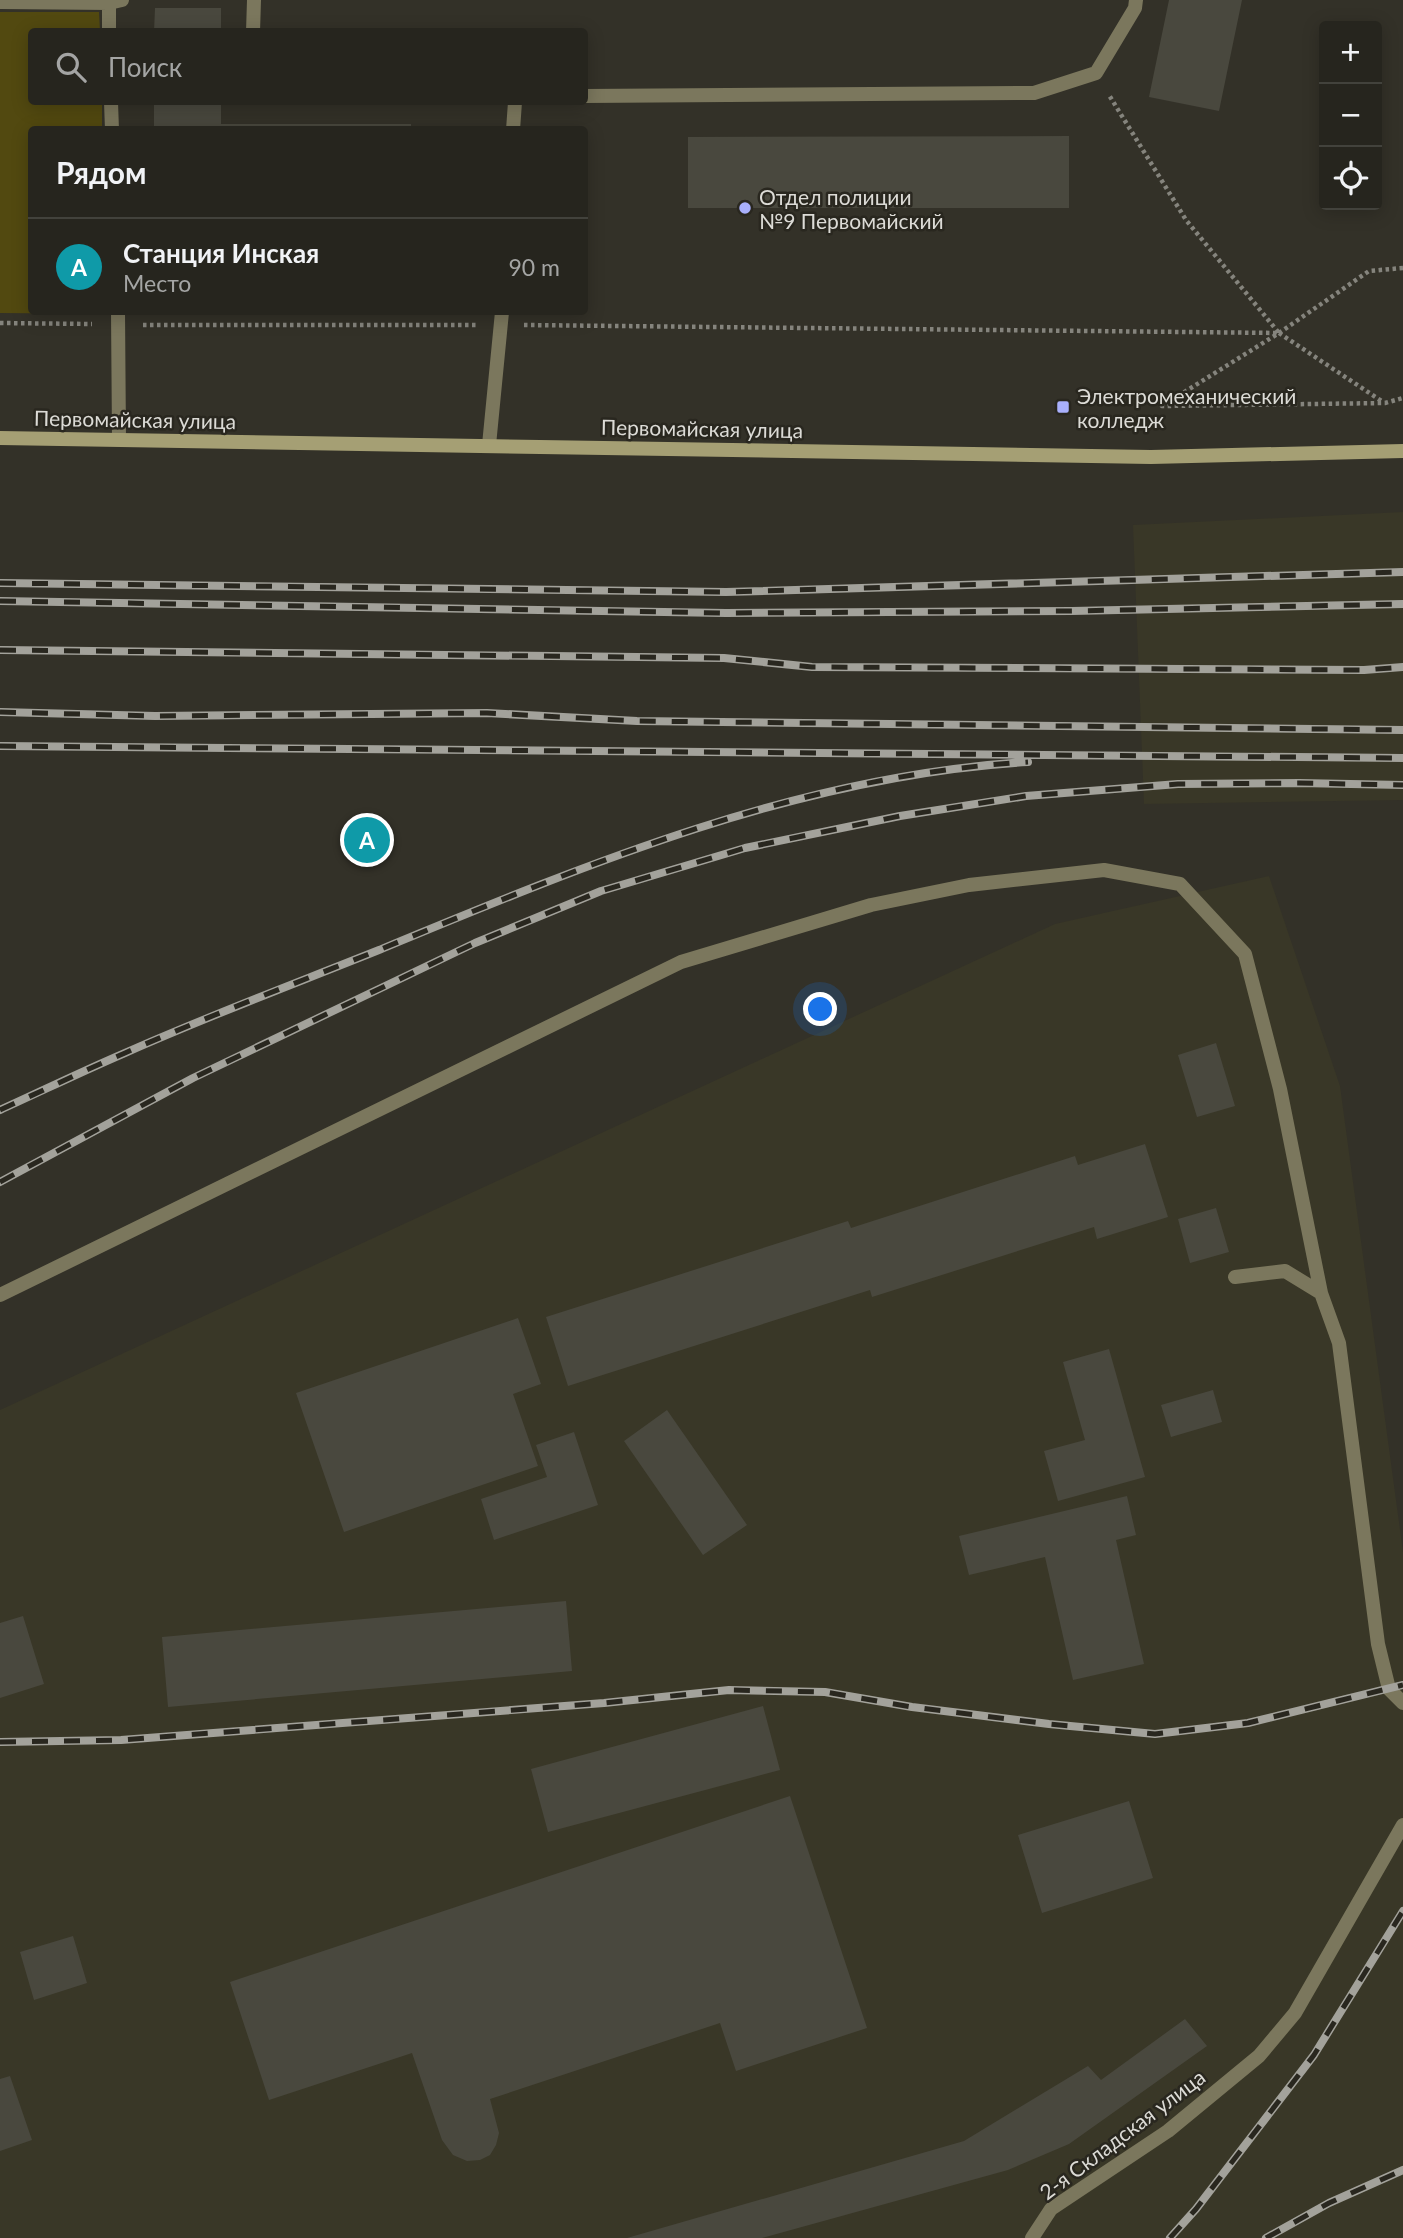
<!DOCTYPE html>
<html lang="ru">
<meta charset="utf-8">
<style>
body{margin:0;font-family:Lato,sans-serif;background:#32312b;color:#f1f3f6}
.controls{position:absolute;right:21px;top:21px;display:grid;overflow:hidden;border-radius:7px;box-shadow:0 4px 18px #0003}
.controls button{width:63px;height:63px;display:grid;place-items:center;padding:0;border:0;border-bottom:2px solid #42423c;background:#26251e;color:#f1f3f6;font:35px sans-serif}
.you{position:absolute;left:821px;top:1010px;width:24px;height:24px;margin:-18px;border:5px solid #fff;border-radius:50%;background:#1a73e8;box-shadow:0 0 0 10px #1a73e833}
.badge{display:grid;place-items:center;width:46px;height:46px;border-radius:50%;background:#b45309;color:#fff;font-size:23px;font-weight:700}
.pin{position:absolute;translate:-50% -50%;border:4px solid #fff;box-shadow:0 2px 7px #0006}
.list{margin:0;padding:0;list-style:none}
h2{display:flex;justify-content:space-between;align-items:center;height:91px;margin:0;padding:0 28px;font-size:30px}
h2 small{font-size:23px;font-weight:400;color:#a4a5a4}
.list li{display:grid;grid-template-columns:46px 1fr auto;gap:21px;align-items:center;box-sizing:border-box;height:98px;padding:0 28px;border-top:2px solid #42423c}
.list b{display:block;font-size:26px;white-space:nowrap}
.list p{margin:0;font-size:23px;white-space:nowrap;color:#a4a5a4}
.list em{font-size:23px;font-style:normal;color:#a4a5a4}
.icon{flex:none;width:38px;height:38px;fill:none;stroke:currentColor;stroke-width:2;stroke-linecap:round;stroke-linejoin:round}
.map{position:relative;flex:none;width:1403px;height:2238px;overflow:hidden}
.search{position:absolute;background:#26251e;box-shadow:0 4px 18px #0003;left:28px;top:28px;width:560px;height:77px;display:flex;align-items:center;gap:18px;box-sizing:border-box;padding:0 24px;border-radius:7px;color:#a4a5a4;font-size:26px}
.panel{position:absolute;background:#26251e;box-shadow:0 4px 18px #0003;left:28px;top:126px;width:560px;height:189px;border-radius:7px}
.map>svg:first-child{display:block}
.built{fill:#393727}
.green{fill:#524910}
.building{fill:#49483e}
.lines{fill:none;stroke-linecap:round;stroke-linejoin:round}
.path{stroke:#85847d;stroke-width:4.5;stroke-dasharray:3.5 3.5;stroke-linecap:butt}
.service{stroke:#7b775d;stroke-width:14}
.secondary{stroke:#a59f74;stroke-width:14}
.rail-casing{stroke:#a3a29b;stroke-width:8}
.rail{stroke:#29271f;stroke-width:5;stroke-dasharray:16;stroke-linecap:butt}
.poi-dot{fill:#a9b0fc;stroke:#29271f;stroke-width:2.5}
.labels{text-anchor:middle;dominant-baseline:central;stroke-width:5;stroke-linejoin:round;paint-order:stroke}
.poi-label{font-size:21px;fill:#dcdbd6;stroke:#29271f;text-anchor:start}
.street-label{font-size:21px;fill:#dcdbd6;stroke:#29271f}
</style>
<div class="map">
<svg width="1403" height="2238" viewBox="0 0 1403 2238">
<rect width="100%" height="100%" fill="#333128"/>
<!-- built -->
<path class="built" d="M1403,512v288l-259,4 -11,-279z
M1269,876l71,210 63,466v686h-1403v-828l1055,-486z"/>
<!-- green -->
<path class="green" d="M0,12h99l1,19 -68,1v70h70v27l-70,1v182h75v2l-107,-1z"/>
<!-- building -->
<path class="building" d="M1169,0h73l-23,111 -70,-14z
M155,8h66v24h-67z
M154,102h67v22h190v6h-257z
M1069,136v72h-381v-71z
M1216,1043l19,63 -38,11 -19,-62z
M1145,1144l23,73 -71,22 -3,-12 -222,70 -2,-7 -302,96 -22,-69 302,-96 3,7 224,-72 3,9z
M1216,1208l13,44 -39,11 -12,-44z
M518,1318l23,66 -28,10 25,72 -194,66 -48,-139z
M1109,1349l36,128 -87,24 -14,-50 41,-11 -22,-78z
M1213,1390l9,32 -51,15 -10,-32z
M667,1410l80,115 -44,30 -79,-114z
M574,1432l24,73 -104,35 -13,-41 66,-22 -11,-32z
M1127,1496l9,39 -20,5 28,124 -71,16 -28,-123 -76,18 -10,-39z
M566,1601l6,70 -404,36 -6,-70z
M23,1616l21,68 -44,14v-75z
M763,1706l17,64 -232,62 -17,-63z
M790,1796l77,232 -131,43 -16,-48 -230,76 9,34 -3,12 -6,10 -10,5 -13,1 -14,-6 -11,-15 -30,-87 -143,47 -39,-118z
M1129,1801l24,77 -111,35 -24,-78z
M73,1936l14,47 -53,17 -14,-48z
M1185,2019l22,27 -138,98 -61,26 -246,68h-135l337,-97 124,-75 13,14z
M10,2076l22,64 -32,11v-72z"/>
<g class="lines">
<!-- path -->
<path class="path" d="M1403,268l-34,3 -90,62 -117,73 223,-3 18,-5
M0,323l92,1
M143,325h334
M524,325l755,8 -93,-113 -77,-125
M1279,333l104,69"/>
<!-- service -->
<path class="service" d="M0,2l109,1 13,-3
M109,3v29
M253,32l1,-32
M584,96l450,-3 62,-20 39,-65 1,-8
M111,102l1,28
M513,130l2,-28
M118,312l1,127
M489,445l13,-133
M1235,1277l50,-6 36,22 18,50 39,301 11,45 14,14
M0,1295l681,-333 190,-57 98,-20 135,-15 76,14 65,70 35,135 41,204
M1032,2238l19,-29 117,-78 91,-75 36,-43 108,-188"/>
<!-- secondary -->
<path class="secondary" d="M0,438l1151,19 252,-6"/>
<defs>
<path id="rail" d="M0,583l726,9 677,-20
M0,601l726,12 346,-2 331,-7
M0,650l724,8 88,9 552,3 39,-3
M0,712l155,4 332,-3 150,8 766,9
M0,746l1403,12
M0,1110c42,-19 83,-39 125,-57 83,-37 169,-69 254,-103 208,-86 422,-175 649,-188
M0,1182l193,-104 282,-135 126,-52 144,-43 155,-32 126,-20 152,-12 121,-1 104,2
M0,1742l121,-2 483,-37 125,-13 96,2 87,15 137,17 106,10 93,-11 155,-38
M1170,2238l26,-29 118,-154 89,-144
M1266,2238l63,-35 74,-33"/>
</defs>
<!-- rail casing -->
<use href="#rail" class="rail-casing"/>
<!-- rail -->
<use href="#rail" class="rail"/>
</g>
<!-- markers -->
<g class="poi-dot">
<circle cx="745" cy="208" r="7"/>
<rect x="1056" y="400" width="14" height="14" rx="3.5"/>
</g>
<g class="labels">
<!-- poi labels -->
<g class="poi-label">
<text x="759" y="196">Отдел полиции<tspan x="759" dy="24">№9 Первомайский</tspan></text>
<text x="1077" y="395">Электромеханический<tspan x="1077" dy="24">колледж</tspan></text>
</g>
<!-- street labels -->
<g class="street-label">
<text transform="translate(135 419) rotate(1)">Первомайская улица</text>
<text transform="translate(702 428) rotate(1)">Первомайская улица</text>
<text transform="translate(1122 2134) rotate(-37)">2-я Складская улица</text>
</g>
</g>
</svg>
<div class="controls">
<button>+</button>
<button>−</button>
<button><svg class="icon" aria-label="locate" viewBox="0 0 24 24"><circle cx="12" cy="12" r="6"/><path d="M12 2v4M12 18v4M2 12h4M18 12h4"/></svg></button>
</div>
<div class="you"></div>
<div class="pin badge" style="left:367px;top:840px;background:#0f9aa8">A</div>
<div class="search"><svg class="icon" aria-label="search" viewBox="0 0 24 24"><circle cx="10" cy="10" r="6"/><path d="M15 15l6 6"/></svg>Поиск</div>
<section class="panel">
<h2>Рядом<small></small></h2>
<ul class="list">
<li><span class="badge" style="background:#0f9aa8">A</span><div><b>Станция Инская</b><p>Место</p></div><em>90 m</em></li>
</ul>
</section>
</div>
